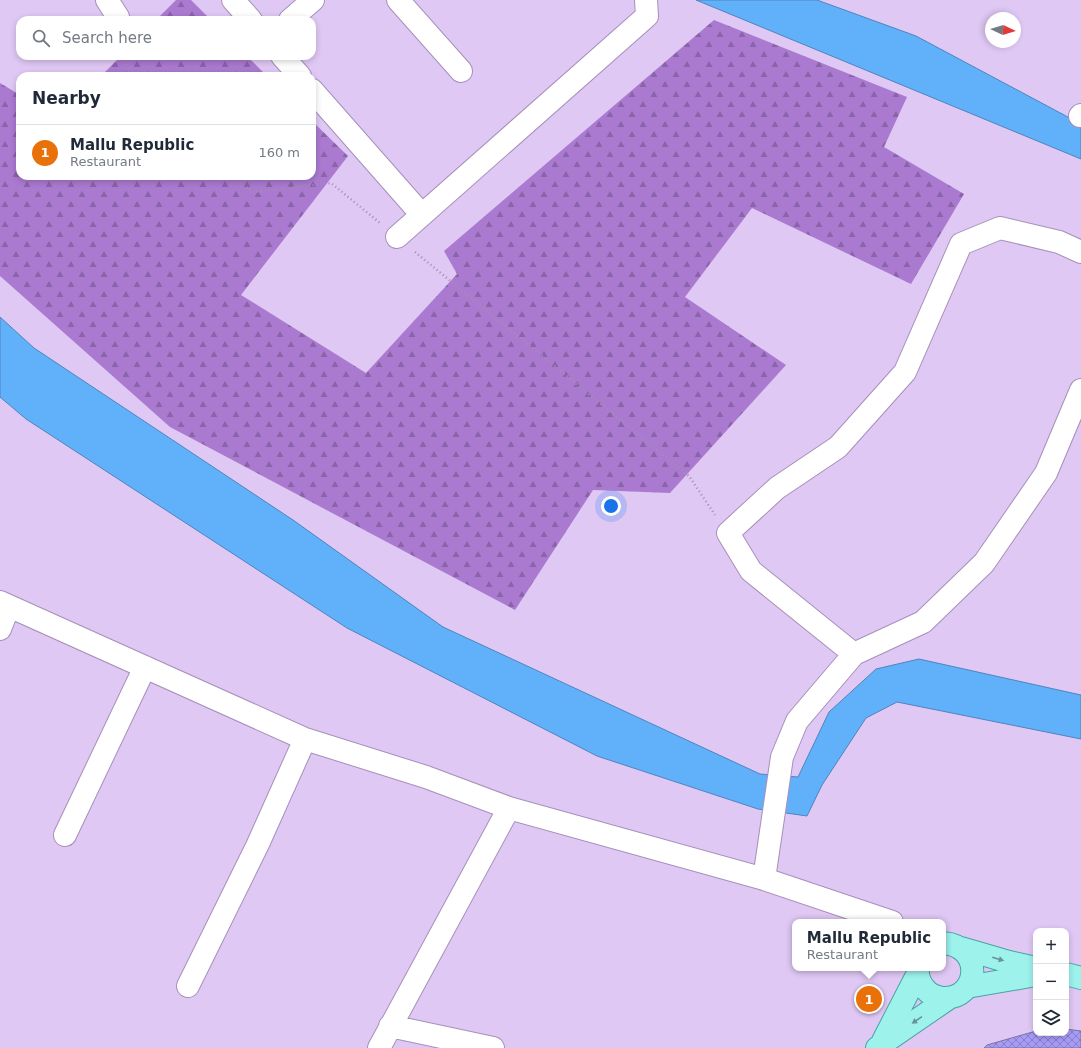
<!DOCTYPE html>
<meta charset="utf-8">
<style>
body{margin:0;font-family:"DejaVu Sans",sans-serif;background:#f2f2f3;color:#1f2937}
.controls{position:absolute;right:12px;bottom:12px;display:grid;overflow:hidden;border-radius:8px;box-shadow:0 2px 6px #0003}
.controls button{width:36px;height:36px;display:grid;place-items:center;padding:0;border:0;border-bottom:1px solid #e0e1e3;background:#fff;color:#1f2937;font:20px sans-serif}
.compass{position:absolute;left:985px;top:12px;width:36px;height:36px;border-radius:50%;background:#fff;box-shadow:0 2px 6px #0003;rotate:94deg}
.you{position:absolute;left:611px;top:506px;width:14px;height:14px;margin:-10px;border:3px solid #fff;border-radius:50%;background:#1a73e8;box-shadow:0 0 0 6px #1a73e833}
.badge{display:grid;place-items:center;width:26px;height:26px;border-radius:50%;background:#b45309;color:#fff;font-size:13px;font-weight:700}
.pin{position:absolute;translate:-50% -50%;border:2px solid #fff;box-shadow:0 1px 4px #0006}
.popup{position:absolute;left:792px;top:919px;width:154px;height:52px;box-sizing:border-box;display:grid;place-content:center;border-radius:8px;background:#fff;filter:drop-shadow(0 1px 3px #0005);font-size:13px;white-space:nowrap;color:#747a83}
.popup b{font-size:15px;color:#1f2937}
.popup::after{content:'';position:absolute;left:50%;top:100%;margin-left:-8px;border:8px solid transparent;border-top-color:#fff}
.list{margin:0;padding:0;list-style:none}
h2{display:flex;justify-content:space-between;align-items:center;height:52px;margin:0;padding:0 16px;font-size:17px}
h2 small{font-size:13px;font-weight:400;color:#747a83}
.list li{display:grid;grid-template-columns:26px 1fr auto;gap:12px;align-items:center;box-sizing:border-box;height:56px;padding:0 16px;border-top:1px solid #e0e1e3}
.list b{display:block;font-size:15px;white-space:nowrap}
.list p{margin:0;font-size:13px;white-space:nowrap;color:#747a83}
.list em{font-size:13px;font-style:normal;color:#747a83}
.icon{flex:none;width:22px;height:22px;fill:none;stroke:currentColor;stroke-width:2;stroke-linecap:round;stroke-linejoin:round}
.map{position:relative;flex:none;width:1081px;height:1048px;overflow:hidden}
.search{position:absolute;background:#fff;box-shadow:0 2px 6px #0003;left:16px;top:16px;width:300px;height:44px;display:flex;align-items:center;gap:10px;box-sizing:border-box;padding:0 14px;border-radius:12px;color:#747a83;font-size:15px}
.panel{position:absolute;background:#fff;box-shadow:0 2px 6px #0003;left:16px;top:72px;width:300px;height:108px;border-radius:12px}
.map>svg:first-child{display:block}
.forest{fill:url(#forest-firs)}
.water{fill:#61b0fa;stroke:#5084bd}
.building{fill:url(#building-cross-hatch);stroke:#78749e}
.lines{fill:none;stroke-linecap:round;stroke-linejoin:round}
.minor-casing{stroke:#a690b9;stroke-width:24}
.major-casing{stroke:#49a3a2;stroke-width:24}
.path{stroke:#a28fb2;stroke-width:2.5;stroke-dasharray:1 3;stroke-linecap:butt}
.minor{stroke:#fff;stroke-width:22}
.major{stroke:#9df2ec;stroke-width:22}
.oneway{fill:#689396}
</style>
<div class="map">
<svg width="1081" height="1048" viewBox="0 0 1081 1048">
<defs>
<pattern id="forest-firs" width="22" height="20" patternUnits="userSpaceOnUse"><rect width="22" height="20" fill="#aa7ad0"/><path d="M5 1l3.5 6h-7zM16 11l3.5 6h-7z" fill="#8a63a9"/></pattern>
<pattern id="building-cross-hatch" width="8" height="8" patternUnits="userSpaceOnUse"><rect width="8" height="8" fill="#a79bf8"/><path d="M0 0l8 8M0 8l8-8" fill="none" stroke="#887ec9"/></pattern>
</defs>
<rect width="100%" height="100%" fill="#dfc8f4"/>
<!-- forest -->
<path class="forest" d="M176,0h15l20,20h-55z
M714,20l193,77 -23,50 80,47 -53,90 -159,-76 -67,89 101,68 -116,128 -77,-3 -78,120 -345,-183 -170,-151v-193l20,12v81h292v-55l36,35 -107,139 125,78 91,-99 -13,-23z
M121,56h126l20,20h-166z"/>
<!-- water -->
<path class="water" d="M696,0h121l99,36 165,88v35z
M0,317l34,31 259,172 150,107 317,147 38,3 31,-65 47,-43 43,-10 162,36v44l-184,-37 -31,16 -44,67 -15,31 -49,-7 -161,-53 -250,-128 -321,-209 -26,-22z"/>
<!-- building -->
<path class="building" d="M1066,1029l15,2v17h-97l3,-3 49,-14v2h30z"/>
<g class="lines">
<defs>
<path id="minor" d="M107,0l11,17
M233,0l18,20
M398,0l63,71
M290,20l23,-20
M282,56l18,20
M312,90l110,125
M1080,116l1,-1
M397,237l250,-221 -1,-16
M0,602l305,137 121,38 83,31 255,71 128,43
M0,629l9,-23
M854,654l-103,-83 -23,-38 49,-45 61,-41 67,-75 56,-128 39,-16 59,14 22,10
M65,835l80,-168
M764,879l18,-122 15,-36 57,-67 69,-32 61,-59 62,-90 35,-83
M188,986l70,-142 47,-105
M390,1026l103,22
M379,1048l130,-240"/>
<path id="major" d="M961,948l48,14 27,6
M918,968c-1,9 2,16 8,22 4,5 11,7 17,8 37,1 41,-52 0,-55
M1066,974l15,4
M967,987l69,-12
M883,1041l34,-66
M877,1048l5,-4 67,-46"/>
</defs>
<!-- minor casing -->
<use href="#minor" class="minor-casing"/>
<!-- major casing -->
<use href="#major" class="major-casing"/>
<!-- path -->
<path class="path" d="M125,56l4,20
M230,176l23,16 78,-9 49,40
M415,252l274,224 26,39"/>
<!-- minor -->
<use href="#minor" class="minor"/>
<!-- major -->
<use href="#major" class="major"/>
</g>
<!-- one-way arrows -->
<defs><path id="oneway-solid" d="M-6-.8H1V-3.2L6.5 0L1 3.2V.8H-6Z"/></defs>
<g class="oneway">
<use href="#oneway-solid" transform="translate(998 959) rotate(16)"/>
<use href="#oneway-solid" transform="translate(917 1020) rotate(146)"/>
</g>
</svg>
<div class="controls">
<button>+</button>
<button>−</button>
<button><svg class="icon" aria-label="layers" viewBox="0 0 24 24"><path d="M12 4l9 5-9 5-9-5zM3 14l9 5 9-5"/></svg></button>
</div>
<svg class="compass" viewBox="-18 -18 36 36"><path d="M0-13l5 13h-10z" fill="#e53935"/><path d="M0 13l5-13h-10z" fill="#747a83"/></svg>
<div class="you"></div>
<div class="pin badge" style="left:869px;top:999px;background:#e8710a">1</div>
<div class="popup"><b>Mallu Republic</b>Restaurant</div>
<div class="search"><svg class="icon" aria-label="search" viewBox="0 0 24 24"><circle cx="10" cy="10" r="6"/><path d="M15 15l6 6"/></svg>Search here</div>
<section class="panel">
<h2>Nearby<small></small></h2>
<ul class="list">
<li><span class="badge" style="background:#e8710a">1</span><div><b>Mallu Republic</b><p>Restaurant</p></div><em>160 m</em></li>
</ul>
</section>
</div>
